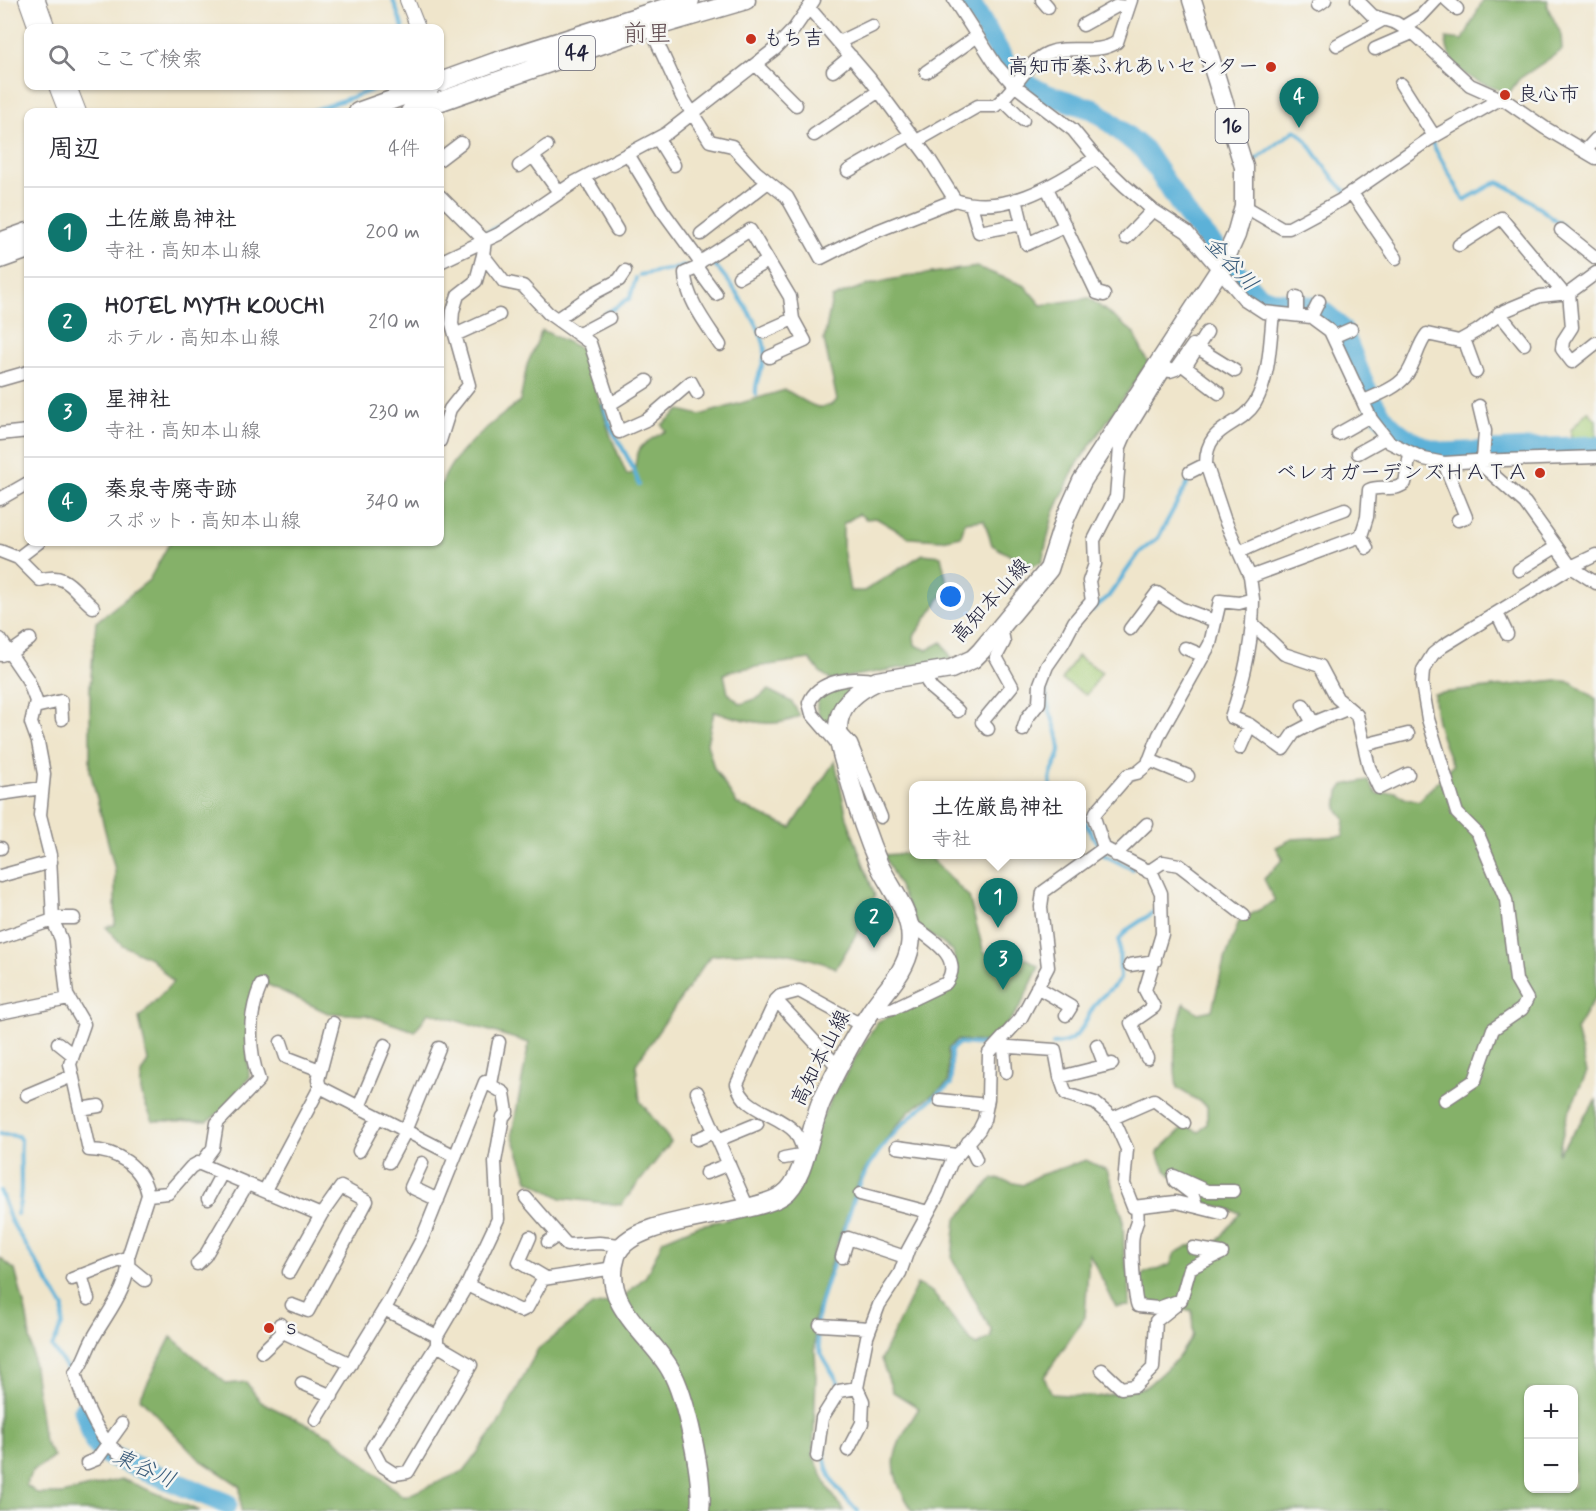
<!DOCTYPE html>
<html lang="ja">
<meta charset="utf-8">
<style>
body{margin:0;font-family:Mynerve,"Klee One",sans-serif;background:#f2f2f3;color:#2b2b33}
.controls{position:absolute;right:18px;bottom:18px;display:grid;overflow:hidden;border-radius:12px;box-shadow:0 2px 4px #0004}
.controls button{width:54px;height:54px;display:grid;place-items:center;padding:0;border:0;border-bottom:2px solid #e1e1e2;background:#fff;color:#2b2b33;font:30px sans-serif}
.you{position:absolute;left:951px;top:597px;width:21px;height:21px;margin:-15px;border:4px solid #fff;border-radius:50%;background:#1a73e8;box-shadow:0 0 0 9px #1a73e833}
.badge{display:grid;place-items:center;width:39px;height:39px;border-radius:50%;background:#0f766e;color:#fff;font-size:20px;font-weight:700}
.pin{position:absolute;translate:-50% -50px;filter:drop-shadow(0 2px 3px #0008)}
.pin::after{content:'';position:absolute;top:32px;width:21px;height:18px;background:inherit;clip-path:polygon(0 0,100% 0,50% 100%)}
.popup{position:absolute;left:909px;top:781px;width:177px;height:78px;box-sizing:border-box;display:grid;place-content:center;border-radius:12px;background:#fff;filter:drop-shadow(0 2px 4px #0005);font-size:20px;white-space:nowrap;color:#7c7c81}
.popup b{font-size:22px;color:#2b2b33}
.popup::after{content:'';position:absolute;left:50%;top:100%;margin-left:-12px;border:12px solid transparent;border-top-color:#fff}
.list{margin:0;padding:0;list-style:none}
h2{display:flex;justify-content:space-between;align-items:center;height:78px;margin:0;padding:0 24px;font-size:26px}
h2 small{font-size:20px;font-weight:400;color:#7c7c81}
.list li{display:grid;grid-template-columns:39px 1fr auto;gap:18px;align-items:center;box-sizing:border-box;height:90px;padding:0 24px;border-top:2px solid #e1e1e2}
.list b{display:block;font-size:22px;white-space:nowrap}
.list p{margin:0;font-size:20px;white-space:nowrap;color:#7c7c81}
.list em{font-size:20px;font-style:normal;color:#7c7c81}
.icon{flex:none;width:33px;height:33px;fill:none;stroke:currentColor;stroke-width:2;stroke-linecap:round;stroke-linejoin:round}
.map{position:relative;flex:none;width:1596px;height:1511px;overflow:hidden}
.search{position:absolute;background:#fff;box-shadow:0 2px 4px #0004;left:24px;top:24px;width:420px;height:66px;display:flex;align-items:center;gap:15px;box-sizing:border-box;padding:0 21px;border-radius:12px;color:#7c7c81;font-size:22px}
.panel{position:absolute;background:#fff;box-shadow:0 2px 4px #0004;left:24px;top:108px;width:420px;height:438px;border-radius:12px}
.map>svg:first-child{display:block}
.green{fill:#a7ce79;stroke:#64785a;stroke-width:1.5}
.forest{fill:#85b169;stroke:#546a52;stroke-width:1.5;fill-rule:evenodd}
.lines{fill:none;stroke-linecap:round;stroke-linejoin:round}
.stream{stroke:#5cb1d8;stroke-width:4}
.river{stroke:#5cb1d8;stroke-width:21}
.minor-casing{stroke:#888483;stroke-width:15}
.tertiary-casing{stroke:#888483;stroke-width:16}
.primary-casing{stroke:#888483;stroke-width:21}
.minor{stroke:#fff;stroke-width:12}
.tertiary{stroke:#fff;stroke-width:14}
.primary{stroke:#fff;stroke-width:18}
.poi-dot{fill:#c8321e;stroke:#f6f6f2;stroke-width:2}
.labels{text-anchor:middle;dominant-baseline:central;stroke-width:5;stroke-linejoin:round;paint-order:stroke}
.shield{fill:#f6f6f2;stroke:#626272;stroke-width:1.5}
.shield-label{font-size:20px;font-weight:bold;fill:#22223b}
.poi-label{font-size:21px;fill:#22223b;stroke:#f6f6f2;text-anchor:start}
.street-label{font-size:21px;fill:#22223b;stroke:#f6f6f2}
.water-label{font-size:22px;font-style:italic;fill:#395b7a;stroke:#f6f6f2}
.quarter-label{font-size:24px;fill:#5f4b50;stroke:#f6f6f2}
</style>
<div class="map">
<svg width="1596" height="1511" viewBox="0 0 1596 1511">
<rect width="100%" height="100%" fill="#f6f6f2"/>
<filter id="ink" filterUnits="userSpaceOnUse"><feTurbulence type="fractalNoise" baseFrequency=".0167" numOctaves="2"/><feDisplacementMap in="SourceGraphic" scale="12" xChannelSelector="R" yChannelSelector="G"/><feConvolveMatrix kernelMatrix="1 2 1 2 8 2 1 2 1" color-interpolation-filters="sRGB"/></filter>
<filter id="wash" filterUnits="userSpaceOnUse"><feTurbulence type="fractalNoise" baseFrequency=".008" numOctaves="4" result="noise"/><feDisplacementMap in="SourceGraphic" scale="24" xChannelSelector="R" yChannelSelector="G"/><feGaussianBlur stdDeviation="1.35" result="paint"/><feColorMatrix in="noise" values="0 0 0 0 0 0 0 0 0 0 0 0 0 0 0 0 0 1.4 0 .05"/><feComposite in="paint" operator="in"/></filter>
<g filter="url(#wash)">
<rect width="100%" height="100%" fill="#efe5cb"/>
<!-- green -->
<path class="green" d="M1588,411l8,9v19l-25,-1v-8z
M1077,656l25,16 -15,23 -25,-15z"/>
<!-- forest -->
<path class="forest" d="M1483,0h65l-1,6 14,28 1,16 -43,29 -10,14c-29,-9 -62,-20 -63,-55l17,2z
M977,267l48,19 16,19 48,-7 44,34 15,31 -73,104 -22,48 -11,47 -12,5 -38,-22 -8,-25 -19,2 -4,14 -19,4 -32,-2 -34,-20 -10,1 -7,-5 -16,10v24l7,43h14l59,-37 18,2 7,31 -34,49 1,9 12,5 15,-8 10,17 -121,21 -12,-9 -9,-12 -76,11 -10,4 4,19 13,11 17,-6 10,-8 24,12 8,14c-29,15 -56,3 -86,-4l-7,31 7,25 23,36 54,24 44,-67 12,57 28,78 -13,29 -26,43c-52,-21 -72,-18 -126,-12l-74,108 4,37 31,41 -50,63 -60,-7 -33,-18 -16,-46 17,-91 -100,-31 -14,19 -49,-16 -38,-2 -70,-33 -11,40 2,58 -25,31 -16,12h-55c-11,-22 -19,-37 -5,-60l-9,-43 34,-36 -21,-23 -30,-14 -16,-18 9,-2v-55l-25,-99v-85l6,-64 53,-42 21,-38h270c0,-16 -4,-37 0,-52 7,-35 54,-68 80,-89l7,-36 15,-35 42,20 27,87 16,38 8,-3c0,-27 9,-29 31,-41l-4,-6 18,-15 20,5 85,-25c17,7 33,28 52,10l-13,-60 8,-42c46,-21 95,-24 145,-31z
M1556,680l15,2 25,17v297l-20,34 11,42 -20,44 -9,38 38,-54v411h-683c-30,-45 -21,-60 6,-103l-26,-16 -12,-33 36,-75 15,8 39,49 6,4 14,-8v-7l-39,-72 4,-38 37,-42 30,7 14,-9 49,-16 21,10 16,47 1,39 5,18 1,32 -14,1 -27,-54 -4,64 -41,60 8,17 44,3 50,-10 31,-28 16,-24 -1,-25 -34,1 -17,-7c-4,-11 -3,-21 3,-31l26,-8 5,-12 13,-7 29,-4 23,-29 -36,-11 -38,-31 -9,-18 28,-27 14,6 8,-8v-18l-30,-18c-5,-31 -2,-55 7,-85l14,10 14,-3 11,-45 16,-44 36,-20 -11,-22 19,-20 -7,-12 16,-8 51,-3 2,-17 -8,-10 2,-17 5,-7 24,-5 9,14 18,-2 11,7 13,2 34,-36c-11,-24 -19,-44 -19,-71zM1528,1390h46v98h-46z
M855,681l-24,51c-30,-33 -9,-40 24,-51z
M914,853l13,2 42,42 15,56 43,6 12,8 -19,40 -12,16 -22,19 -29,-2 -9,9v34l-38,28 -17,19 -33,47 -29,85 -17,57 2,58 -3,78 15,33 16,23h-603l-1,-25 -41,-27 -59,-61 31,-61 56,47 19,-2 15,20 71,35 72,60 60,-26 33,-45 41,-77 54,-43 28,-6 26,-24 17,-36 33,-14 76,-16 18,-7 10,-16 21,-67 12,-25 44,-73 75,-37 5,-13 -4,-21 -35,-25 -34,-71z
M0,1258l15,12 12,46 17,125 10,16 -22,14 -6,14 12,9h24l60,-15 78,32h-200z"/>
<g class="lines">
<!-- stream -->
<path class="stream" d="M393,0l10,28
M309,112l75,-26
M1432,143l32,57 31,-17
M1254,161l41,-31c12,5 33,48 51,61
M1498,182l23,12 42,32
M481,232h7l15,-8
M712,262c16,17 54,68 53,91 -1,14 -11,27 -9,41
M640,275l46,-9
M1268,301l3,8
M605,314l25,-16 6,-20
M604,405c6,30 28,52 35,80
M1091,611l17,-14 32,-45 18,-14 34,-63
M1046,685c-2,23 14,43 14,65 -1,13 -13,23 -9,36
M1082,817l22,38 28,14
M1053,1044c28,0 30,-22 43,-41 7,-9 18,-15 24,-24l-1,-39 8,-10 30,-20
M0,1134l18,2 3,5c-2,20 3,57 -4,73
M0,1191l11,30 53,87 -2,17 -10,22 18,26
M841,1241c6,-21 12,-43 21,-62 20,-41 54,-68 89,-95v-34l8,-7 26,2
M837,1253c-10,32 -29,67 -16,100 5,13 16,23 20,37
M824,1446c0,29 13,45 34,65
M227,1504l4,7"/>
<!-- river -->
<path class="river" d="M969,0l38,65 17,17 21,12 50,16 49,40 46,69 65,74c19,14 44,7 65,17 9,5 16,13 22,20 26,59 32,108 103,123l151,-7
M84,1410l11,33 11,11 121,50"/>
</g>
</g>
<g filter="url(#ink)">
<g class="lines">
<defs>
<path id="minor" d="M954,0l42,65 17,19 60,46 23,28 29,28 28,24 34,22 57,67 20,13 47,5 19,14 41,88 18,23 35,17 20,4 32,-2 7,5 42,37 46,64 25,16
M1042,0l6,7
M1357,0l16,16 23,7 21,13 53,49 36,16 39,27 51,30
M1447,0l10,9
M1318,5l7,-5
M810,9l60,70 60,81 25,40c51,17 100,-16 141,-42
M1083,25l34,-19 11,1
M650,27l32,70 28,44 22,5 24,26 31,25 34,61 41,-21 93,-37
M1403,27l18,-11 15,-16
M839,42l33,-16
M1337,45l44,-24
M1375,49l37,-16
M756,65l40,40
M833,71l18,-15
M926,72l50,-35
M1401,84l33,52
M1003,100l20,20
M814,135l65,-44
M658,139l16,26
M915,142l63,-36h17c20,-15 30,-43 53,-53 22,-9 48,3 69,-11l14,-42
M1586,150l10,-11
M628,154l34,56 38,52 50,-32 40,67 3,22 12,22 -36,16
M533,156l26,36
M440,159l21,-16
M519,166l28,-20
M848,171l62,-36
M585,177l32,53
M1047,188l50,105 7,2
M1351,192l45,66
M440,196l45,45 -2,14 21,27 19,4 25,27 42,30 29,89 29,-13 43,-37 6,11
M1016,199l11,45 39,-18
M971,205l8,27 43,-8
M1244,206l38,22h7l52,-28 87,-60 72,-41
M1561,230l35,28
M701,234l67,-52
M1126,238l27,-28
M1459,245l42,-27 63,76
M440,262l59,-28 76,-52 92,-49 108,-84 19,-20 20,-29
M700,262l-3,6 -12,5c0,24 22,52 35,72
M697,268l19,26
M739,277l29,-16
M1569,293l3,34 -9,14 -1,8 10,13 24,-19
M1499,313l25,31
M1297,314v-17
M1311,317l8,-16
M557,319l39,-27 23,-12 6,-9
M764,332l29,-13
M1207,332l-22,35 34,26
M579,334l30,-16
M455,335l44,-20
M1335,336l16,-7
M1464,339l12,33
M1161,364l9,7 6,-2 17,-24 42,26
M0,380l28,-8
M1364,401c13,-6 31,-12 41,-24 10,-12 12,-31 22,-43l32,7 18,-10 27,-20 36,-15 29,-3 27,-20
M609,405l38,-24
M1479,406l6,25 -2,29
M0,434l28,-3v2
M1338,434l32,-18
M440,441l10,-32 19,-24 -17,-61 1,-13 5,-16 18,-14 7,-26
M1358,453l27,-15
M1476,461l120,-4
M1444,463l22,54 -8,3
M1190,472l16,-8
M0,499l28,-16
M1361,536l6,-19 2,-27c13,-6 24,3 36,-7l5,-29
M0,551l18,7 21,-16
M1239,552l54,-24 52,-19
M18,558l22,22c28,-9 33,11 53,27
M1519,570l37,-23
M1250,577l111,-41 6,12
M1253,599c0,41 -8,79 -22,118l19,8 33,24 11,-16 19,-10
M1497,613l10,21
M1253,624l31,30 36,12 17,32 20,17 12,52 10,21 29,-14
M1130,629l27,-36 23,15 35,13
M0,639l28,41 8,21 -5,22 7,19 6,32 -4,41 10,40 3,66 8,18 6,56 17,29 -14,40 19,86c27,0 54,16 59,45l20,-2 23,-26 7,-4 123,52 20,-28 26,14 -59,110 -16,-6
M1185,648l19,8
M1,655l12,-4 17,-12
M922,674l10,15 26,22
M1303,705l10,18 34,-14
M35,707l26,-6 1,18
M988,729l-6,-7 30,-36 -16,-29 8,-15 -3,-14
M838,730l13,14 30,73
M1023,730l4,-12 12,-15 1,-19 7,-18 16,-23 11,-21 18,-21 -3,-20 6,-17 -1,-24 22,-43 4,-50 6,-14 39,-64
M837,743l-25,-29 -3,-11c9,-24 47,-27 68,-22
M1364,745l44,-11
M1240,748l10,-23
M1149,760l39,16
M0,794l42,-6
M0,848h1
M1115,855l32,-31
M1148,872l15,-10 16,3 65,50
M0,876l51,-14
M0,938l59,-20h15
M1130,965l25,-4
M1037,987l34,20 -5,8
M776,1000l63,68
M874,1007l6,4 14,-3 52,-25c20,-27 -19,-46 -37,-60
M0,1013l68,-14
M281,1042l5,15 34,13
M58,1043l15,12
M1097,1045l8,21
M996,1046l59,4 5,27 52,-13
M1004,1047l2,25
M1147,1058l-16,-35 23,-16 -9,-17 17,-56 -1,-41 -9,-20 -48,-25 -10,-31 2,-5 32,-37 9,-2 11,-9 11,-29 51,-91 10,-43 19,2 14,-4 -3,-22 -26,-59 -18,-54c0,-40 33,-35 49,-61 15,-26 15,-62 18,-90
M1060,1077l6,17 29,9 18,15 14,31 -3,35 9,23 43,-5 21,5 -5,-13 -17,-13 -1,-5 33,15h27
M491,1084l8,-42
M320,1087l-2,-7 15,-57
M697,1092l50,114
M27,1095l45,-19
M940,1100l47,5
M1445,1100l30,-20 18,-51 29,-20 5,-10 -11,-19 -10,-80 -28,-66 -21,-21 -29,-94 -6,-35 1,-14 10,-16 10,-8 128,-79 25,-12
M359,1107l26,-62
M80,1109l19,-3
M1113,1118l41,-18 30,23
M697,1139l17,-7
M718,1140l39,-16
M968,1142l8,17
M897,1147l59,8
M359,1151l19,-34
M784,1158l21,-4c-3,-7 -6,-17 -10,-22 -17,-19 -52,-21 -58,-48l39,-84 4,-4 19,-5 55,30 11,1
M389,1162l14,-26 36,-88
M422,1163l-11,24 27,13
M201,1164l12,-16 4,-25 42,-43c-11,-30 -11,-65 2,-95
M706,1173l23,-9
M265,1190l55,-103 135,69
M860,1194l68,18
M526,1198l41,47 32,-2 22,2
M208,1199l14,-26
M1197,1207l24,6
M1137,1208c2,17 -2,15 -4,27 -2,10 1,64 5,71l20,2 23,-8 9,-32 32,-15 -29,-5
M530,1237l-11,25 27,16
M548,1242l10,-7
M842,1257l6,-19 57,19
M197,1264l8,-8 42,-72
M129,1267l16,13
M289,1272l32,-57
M81,1275l7,24
M72,1279l56,-22 20,-62
M384,1309l53,27 30,-51
M280,1324l3,8 68,32
M820,1325l50,3
M437,1345l34,20 -63,107 -13,2 -14,-9 -9,-17 65,-103v-9
M262,1352l21,-20
M1102,1370l19,18 14,-2 18,-18 3,-47 20,-16
M302,1383l30,13
M316,1420l72,-117 34,-64 63,-157 19,11 3,19 -4,5 -8,45 3,57 -31,66 54,26 6,-3 16,-29 71,-11
M848,1450l14,-27 1,-22 -6,-13 10,-51 12,-32 21,-32 8,-23 30,-55 13,-32 28,-33 5,-10 4,-21 1,-46 32,-35 27,-51 -7,-60 2,-15 61,-44
M119,1453c-20,-12 -38,-57 -44,-80 10,-11 12,-26 20,-38 13,-23 36,-50 33,-78
M817,1456l5,-38 17,-27 18,-3
M87,1463l10,-4 25,-35"/>
<path id="tertiary" d="M26,0l10,28
M38,0l10,28
M407,0l11,28
M56,86l10,26
M69,86l10,26"/>
<path id="primary" d="M440,82l55,-20 195,-62
M358,112l73,-26
M410,112l230,-81 106,-31
M0,242l28,-10
M0,259l28,-10
M700,1511c4,-31 -14,-115 -30,-142 -19,-34 -70,-64 -54,-113 13,-41 133,-38 167,-61 23,-15 27,-70 39,-95 14,-29 30,-61 48,-87 14,-22 36,-40 40,-67 5,-29 -19,-56 -31,-81 -12,-28 -21,-55 -29,-84 -14,-46 -26,-75 27,-100l74,-12 22,-10 8,-8 68,-82 16,-50 17,-38 140,-215 14,-31 8,-29v-39l-52,-167"/>
</defs>
<!-- minor casing -->
<use href="#minor" class="minor-casing"/>
<!-- tertiary casing -->
<use href="#tertiary" class="tertiary-casing"/>
<!-- primary casing -->
<use href="#primary" class="primary-casing"/>
<!-- minor -->
<use href="#minor" class="minor"/>
<!-- tertiary -->
<use href="#tertiary" class="tertiary"/>
<!-- primary -->
<use href="#primary" class="primary"/>
</g>
</g>
<!-- markers -->
<g class="poi-dot">
<circle cx="751" cy="39" r="6"/>
<circle cx="1271" cy="67" r="6"/>
<circle cx="1505" cy="95" r="6"/>
<circle cx="1540" cy="473" r="6"/>
<circle cx="269" cy="1328" r="6"/>
</g>
<g class="labels">
<!-- shield labels -->
<g class="shield">
<rect x="559" y="36" width="36" height="34" rx="4.5"/>
<rect x="1215.5" y="109" width="33" height="34" rx="4.5"/>
</g>
<g class="shield-label">
<text x="577" y="53">44</text>
<text x="1232" y="126">16</text>
</g>
<!-- poi labels -->
<g class="poi-label">
<text x="763" y="39">もち吉</text>
<text x="1259" y="67" text-anchor="end">高知市秦ふれあいセンター</text>
<text x="1517" y="95">良心市</text>
<text x="1528" y="473" text-anchor="end">ベレオガーデンズＨＡＴＡ</text>
<text x="281" y="1328">ｓ</text>
</g>
<!-- street labels -->
<g class="street-label">
<text transform="translate(991 601) rotate(-48)">高知本山線</text>
<text transform="translate(821 1058) rotate(-63)">高知本山線</text>
</g>
<!-- water labels -->
<g class="water-label">
<text transform="translate(1231 264) rotate(47)">金谷川</text>
<text transform="translate(144 1469) rotate(24)">東谷川</text>
</g>
<!-- quarter labels -->
<g class="quarter-label">
<text x="647" y="34">前里</text>
</g>
</g>
</svg>
<div class="controls">
<button>+</button>
<button>−</button>
</div>
<div class="you"></div>
<div class="pin badge" style="left:998px;top:928px">1</div>
<div class="popup"><b>土佐厳島神社</b>寺社</div>
<div class="pin badge" style="left:874px;top:948px">2</div>
<div class="pin badge" style="left:1003px;top:990px">3</div>
<div class="pin badge" style="left:1299px;top:128px">4</div>
<div class="search"><svg class="icon" aria-label="search" viewBox="0 0 24 24"><circle cx="10" cy="10" r="6"/><path d="M15 15l6 6"/></svg>ここで検索</div>
<section class="panel">
<h2>周辺<small>4件</small></h2>
<ul class="list">
<li><span class="badge">1</span><div><b>土佐厳島神社</b><p>寺社 · 高知本山線</p></div><em>200 m</em></li>
<li><span class="badge">2</span><div><b>HOTEL MYTH KOUCHI</b><p>ホテル · 高知本山線</p></div><em>210 m</em></li>
<li><span class="badge">3</span><div><b>星神社</b><p>寺社 · 高知本山線</p></div><em>230 m</em></li>
<li><span class="badge">4</span><div><b>秦泉寺廃寺跡</b><p>スポット · 高知本山線</p></div><em>340 m</em></li>
</ul>
</section>
</div>
